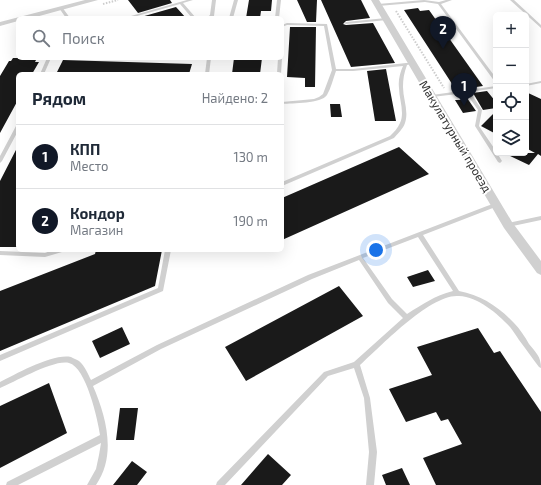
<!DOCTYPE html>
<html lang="ru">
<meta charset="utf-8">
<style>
body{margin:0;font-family:"Exo 2",sans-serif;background:#f2f2f3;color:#1f2937}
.controls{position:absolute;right:12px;top:12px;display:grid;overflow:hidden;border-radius:6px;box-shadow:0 4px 16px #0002}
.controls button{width:36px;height:36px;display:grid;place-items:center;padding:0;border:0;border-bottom:1px solid #e0e1e3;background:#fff;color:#1f2937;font:20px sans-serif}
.you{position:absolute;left:376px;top:250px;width:14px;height:14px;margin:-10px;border:3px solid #fff;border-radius:50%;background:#1a73e8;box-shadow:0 0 0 6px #1a73e833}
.badge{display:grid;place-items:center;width:26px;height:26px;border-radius:50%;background:#111827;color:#fff;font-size:13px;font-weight:700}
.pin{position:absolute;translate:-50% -33px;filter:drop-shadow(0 1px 2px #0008)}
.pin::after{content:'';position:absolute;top:21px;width:14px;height:12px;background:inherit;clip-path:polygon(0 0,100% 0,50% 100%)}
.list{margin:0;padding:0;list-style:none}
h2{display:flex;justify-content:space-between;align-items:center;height:52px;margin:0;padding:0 16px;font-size:17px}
h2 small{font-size:13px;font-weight:400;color:#747a83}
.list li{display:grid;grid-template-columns:26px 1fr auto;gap:12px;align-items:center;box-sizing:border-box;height:64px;padding:0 16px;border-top:1px solid #e0e1e3}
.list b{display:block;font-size:15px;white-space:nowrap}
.list p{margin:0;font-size:13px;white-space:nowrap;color:#747a83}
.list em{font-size:13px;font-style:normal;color:#747a83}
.icon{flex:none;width:22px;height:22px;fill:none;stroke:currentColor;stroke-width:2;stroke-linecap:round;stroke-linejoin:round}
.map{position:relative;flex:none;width:541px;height:485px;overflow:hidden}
.search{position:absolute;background:#fff;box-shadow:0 4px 16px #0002;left:16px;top:16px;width:268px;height:44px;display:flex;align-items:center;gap:10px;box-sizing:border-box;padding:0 14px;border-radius:6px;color:#747a83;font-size:15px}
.panel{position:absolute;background:#fff;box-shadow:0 4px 16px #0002;left:16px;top:72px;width:268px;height:180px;border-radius:6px}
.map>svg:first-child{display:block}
.building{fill:#1a1a1a}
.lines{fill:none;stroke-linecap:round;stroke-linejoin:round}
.path{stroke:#cdcdcd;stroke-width:2;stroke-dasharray:1.5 1.5;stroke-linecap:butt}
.service{fill:#d0d0d0;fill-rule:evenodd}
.minor{fill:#d0d0d0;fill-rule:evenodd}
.labels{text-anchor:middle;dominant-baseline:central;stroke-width:4;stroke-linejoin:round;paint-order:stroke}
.street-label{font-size:12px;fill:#333;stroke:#fff}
</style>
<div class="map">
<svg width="541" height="485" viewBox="0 0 541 485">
<rect width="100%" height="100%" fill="#fff"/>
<!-- building -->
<path class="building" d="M128,0h42l2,3 -34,10z
M249,0h23l-1,11h-10l-1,7h-14z
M297,0h20l-1,22h-9z
M321,0h40l9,18 -24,3 -3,3 3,1 27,-2 22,40 -44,4z
M176,7l10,11h-44l-1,-1z
M418,8l2,3 9,-1 54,76 -27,4 -52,-80z
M290,27h26l-1,60h-10v-9l-18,-1z
M13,58h24l-2,4h4l-7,12h-14v26l-18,33v-57l9,-15h2z
M234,58h28l-2,16h-28z
M63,60l129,4 -3,10h-133z
M386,69l10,52h-21l-8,-50z
M487,91l9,11v6l-13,2 -10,-17z
M526,92l15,7v57l-3,-2 -9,11 -25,-12h31l-9,-5z
M460,95h5l11,16 -13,2 -8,-13h8z
M330,104h10l2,13h-11z
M496,111v23l-15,-8z
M18,146v101h-18v-66z
M399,147l30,27 -147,66v-42z
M96,250h66l-7,36 -155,65v-60l95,-37z
M428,270l7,11 -22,6 -6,-10z
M339,286l24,30 -117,65 -21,-34z
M122,327l8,17 -30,14 -8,-17z
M478,328l16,25 6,-2 41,61v73h-105l-13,-27 39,-14 -14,-25 -7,2 -5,-9 -30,10 -17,-33 43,-14 -15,-28z
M49,383l18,50 -67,35v-62z
M120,408h18l-4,32h-18z
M268,454l23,21 -9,10h-41z
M132,461l15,11 -10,13h-24z
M402,468l8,17h-24l-4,-10z"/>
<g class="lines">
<!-- path -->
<path class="path" d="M103,4l15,-4
M396,11l48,77"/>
<!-- service -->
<path class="service" d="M187,0h6l-10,3 13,15h-4l-12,-14 -50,14h-6z
M212,0h4l-2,16 -3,2h-5l4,-3z
M234,0h4l-5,18h-4z
M277,0h4l-2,18h-4z
M424,0l15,2 7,-2h6l-11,4 55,74v4h-1l-57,-78 -13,-2 -47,4 -2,-1 2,-1z
M510,0h4l27,25v3z
M60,7h2l8,11h-4l-7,-10z
M386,18h1v2l-41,4 -2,-1 2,-1z
M287,23l40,1 9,45h17l53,-6h3l2,1 -4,1c-3,8 -4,14 -4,22 0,12 6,24 2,36 -2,6 -7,10 -11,15l-112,48v-4l108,-46c4,-4 8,-8 10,-13 5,-11 -1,-24 -1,-35 -1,-8 1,-15 4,-22l-50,5h-17c-3,8 -5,17 -9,24 -6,9 -34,8 -45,9v-2l32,-3 5,-2 4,-3 9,-24 -8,-44 -37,-1 -5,2v-2z
M47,58h4l-7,16h-4z
M97,58h21l-2,1h-17z
M207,58h4l-2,16h-4z
M278,58h4l-1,16h-4z
M541,81v2l-15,3v-2z
M496,86v2l-26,4 12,18 -3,16 17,25v2h1l5,8 -2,2 -2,-1 -23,-36 3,-16 -12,-17 -34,4 -2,-1 2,-1z
M16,126h2v5l-16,30 -2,2v-7z
M496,203l3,2 -1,1 -75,29 36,56c22,4 40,16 55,32 6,6 11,14 15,21 7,9 12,12 12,24l-2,-1c-7,-9 -13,-18 -20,-27 -3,-5 -6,-9 -9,-13 -13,-14 -32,-30 -51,-31 -28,-3 -79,51 -99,69l10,33 7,54 -3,33h-8l3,-33 -5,-54 -10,-30 -26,8 -103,109h-9l1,-3 107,-110 30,-10 49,-44 -15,-15 -29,-43 -47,19 -151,70 -68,37c13,30 24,69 3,99h-9l9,-16 3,-14 2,-12 -83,42h-12l1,-3 93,-47c-2,-15 -14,-68 -31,-72 -15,-4 -54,19 -69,25v-6c16,-8 53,-29 71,-25 2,1 6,3 8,4 6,5 9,13 12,19l66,-35 151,-70 179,-69zM418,237l35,54c-19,5 -30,13 -46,23l-15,-15 -29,-41z
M541,216v4l-33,7 -3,-2 3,-2z
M53,250h10l-1,2 -17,5 -45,-2v-4l45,2z
M165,250h6l-8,41 -163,70v-6l158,-67z"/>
<!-- minor -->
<path class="minor" d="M85,0h13l-66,18h-14v3l-18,5v-4z
M371,0h8l133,222 29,39v14l-4,-2 -33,-45z"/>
</g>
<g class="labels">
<!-- street labels -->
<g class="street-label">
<text transform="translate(456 136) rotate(59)">Макулатурный проезд</text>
</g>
</g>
</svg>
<div class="controls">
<button>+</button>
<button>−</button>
<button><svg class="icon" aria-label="locate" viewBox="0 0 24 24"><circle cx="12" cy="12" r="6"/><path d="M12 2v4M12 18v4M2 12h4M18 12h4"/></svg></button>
<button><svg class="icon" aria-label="layers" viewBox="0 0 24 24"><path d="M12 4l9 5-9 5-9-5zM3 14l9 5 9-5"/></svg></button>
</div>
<div class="you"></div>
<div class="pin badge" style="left:464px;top:106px">1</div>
<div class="pin badge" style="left:443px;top:49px">2</div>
<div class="search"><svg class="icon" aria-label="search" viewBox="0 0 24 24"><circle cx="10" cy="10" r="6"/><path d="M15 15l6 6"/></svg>Поиск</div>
<section class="panel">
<h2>Рядом<small>Найдено: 2</small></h2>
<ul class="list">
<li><span class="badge">1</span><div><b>КПП</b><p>Место</p></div><em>130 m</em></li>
<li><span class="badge">2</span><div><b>Кондор</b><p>Магазин</p></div><em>190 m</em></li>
</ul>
</section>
</div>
